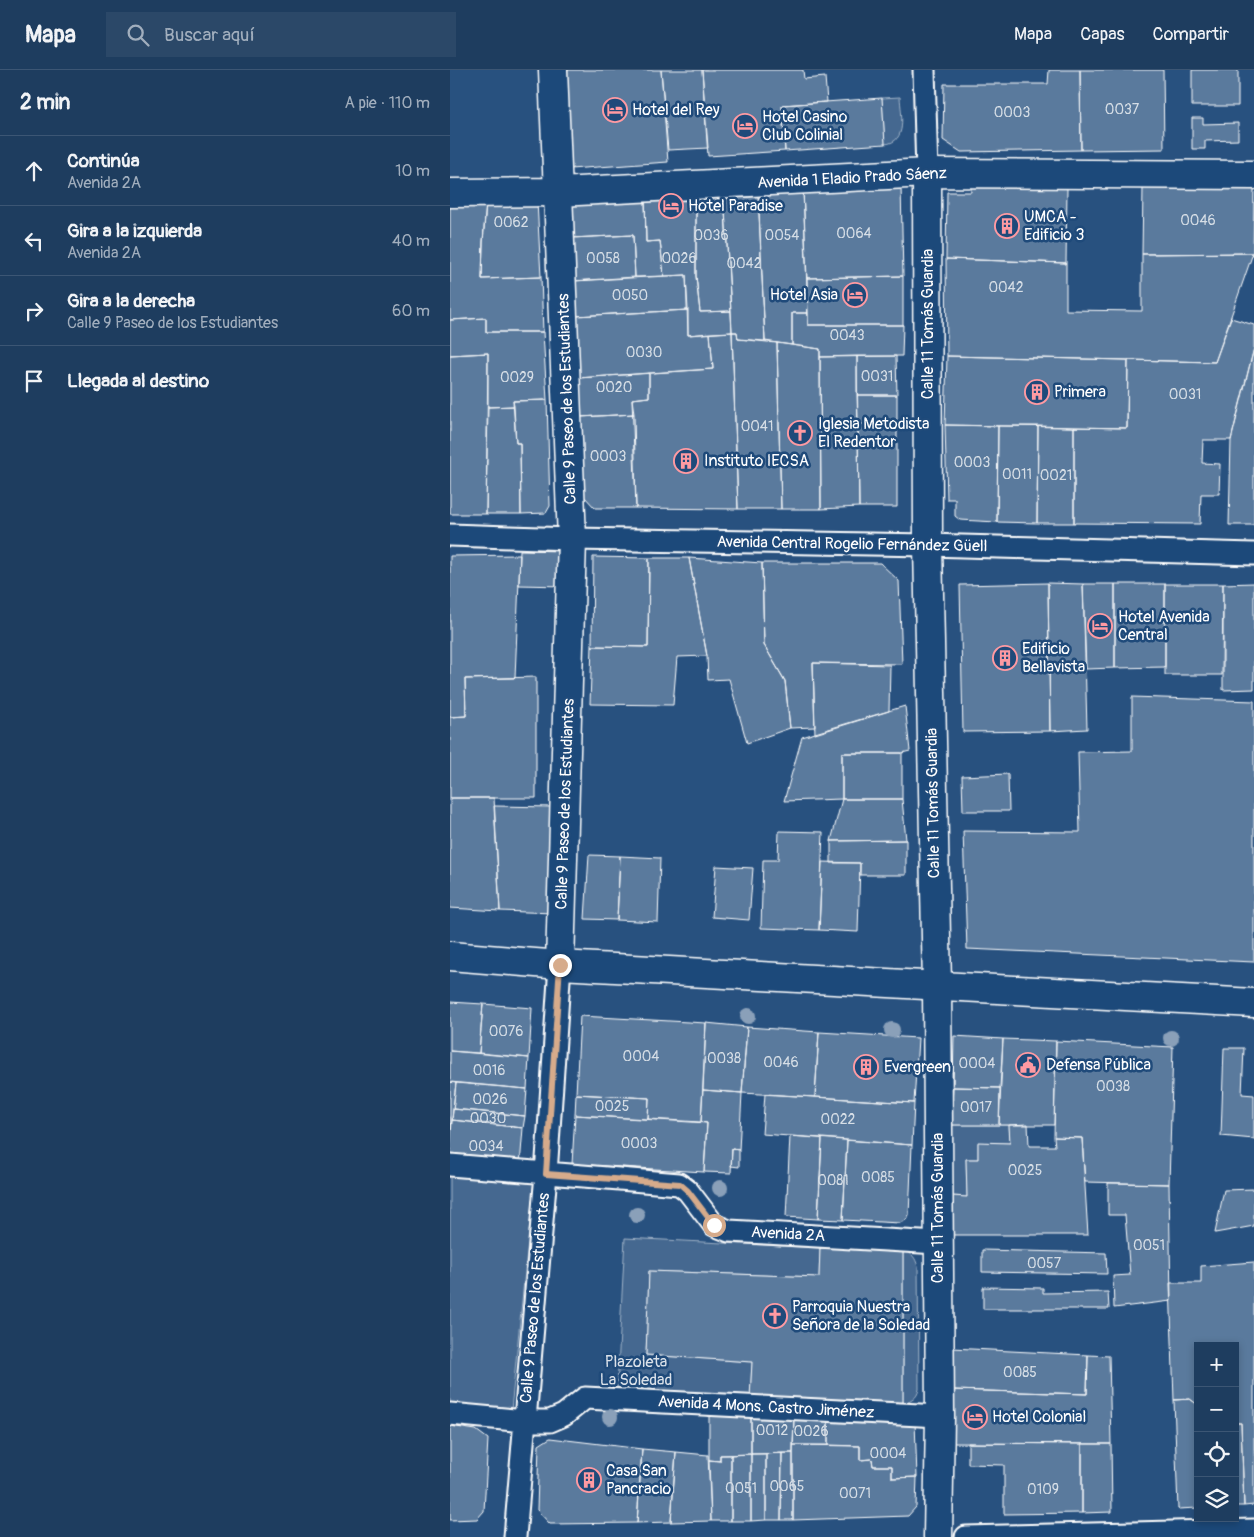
<!DOCTYPE html>
<html lang="es">
<meta charset="utf-8">
<style>
body{margin:0;font-family:Pangolin,sans-serif;background:#2b4868;color:#f1f3f6}
.controls{position:absolute;right:15px;bottom:15px;display:grid;overflow:hidden;border-radius:0px;box-shadow:0 2px 8px #0003}
.controls button{width:45px;height:45px;display:grid;place-items:center;padding:0;border:0;border-bottom:1px solid #3c5674;background:#1e3d5f;color:#f1f3f6;font:25px sans-serif}
.stop{position:absolute;width:15px;height:15px;margin:-11px;border:4px solid #d6ab8b;border-radius:50%;background:#fff}
.stop.end{background:#d6ab8b;border-color:#fff;box-shadow:0 1px 5px #0008}
.list{margin:0;padding:0;list-style:none}
h2{display:flex;justify-content:space-between;align-items:center;height:65px;margin:0;padding:0 20px;font-size:21px}
h2 small{font-size:16px;font-weight:400;color:#a1aebd}
.list li{display:grid;grid-template-columns:32px 1fr auto;gap:15px;align-items:center;box-sizing:border-box;height:70px;padding:0 20px;border-top:1px solid #3c5674}
.list b{display:block;font-size:19px;white-space:nowrap}
.list p{margin:0;font-size:16px;white-space:nowrap;color:#a1aebd}
.list em{font-size:16px;font-style:normal;color:#a1aebd}
.icon{flex:none;width:28px;height:28px;fill:none;stroke:currentColor;stroke-width:2;stroke-linecap:round;stroke-linejoin:round}
.map{position:relative;flex:none;width:804px;height:1467px;overflow:hidden}
header{display:flex;align-items:center;gap:30px;box-sizing:border-box;height:70px;padding:0 25px;background:#1e3d5f;border-bottom:1px solid #3c5674}
header strong{font-size:24px}
nav{display:flex;gap:28px;margin-inline-start:auto;font-size:18px}
.search{width:350px;height:45px;background:#2b4868;display:flex;align-items:center;gap:12px;box-sizing:border-box;padding:0 18px;border-radius:0px;color:#a1aebd;font-size:19px}
main{display:flex}
aside{flex:1;background:#1e3d5f}
.map>svg:first-child{display:block}
.green{fill:#446890;stroke:#a2b4c8}
.building{fill:#5a7a9d;stroke:#fff}
.lines{fill:none;stroke-linecap:round;stroke-linejoin:round}
.street-casing{stroke:#fff;stroke-width:25}
.secondary-casing{stroke:#fff;stroke-width:31}
.highway-casing{stroke:#fff;stroke-width:31}
.street{stroke:#1f4a7a;stroke-width:21}
.secondary{stroke:#1f4a7a;stroke-width:28}
.highway{stroke:#1f4a7a;stroke-width:28}
.tree{fill:#8aa0b9}
.route{stroke:#d6ab8b;stroke-width:6}
.labels{text-anchor:middle;dominant-baseline:central;stroke-width:5;stroke-linejoin:round;paint-order:stroke}
.number-label{font-size:14px;fill:#d6dee6}
.poi-label{font-size:16px;fill:#fff;stroke:#1f4a7a;text-anchor:start}
.street-label{font-size:16px;fill:#fff;stroke:#1f4a7a}
.park-label{font-size:16px;fill:#dae1e9;stroke:#1f4a7a}
</style>
<header>
<strong>Mapa</strong>
<div class="search"><svg class="icon" aria-label="search" viewBox="0 0 24 24"><circle cx="10" cy="10" r="6"/><path d="M15 15l6 6"/></svg>Buscar aquí</div>
<nav><a>Mapa</a><a>Capas</a><a>Compartir</a></nav>
</header>
<main>
<aside>
<h2>2 min<small>A pie · 110 m</small></h2>
<ul class="list">
<li><svg class="icon" aria-label="ahead" viewBox="0 0 24 24"><path d="M12 20V5M6 11l6-6 6 6"/></svg><div><b>Continúa</b><p>Avenida 2A</p></div><em>10 m</em></li>
<li><svg class="icon" aria-label="left" viewBox="0 0 24 24"><path d="M17 20v-9H6M10 6l-5 5 5 5"/></svg><div><b>Gira a la izquierda</b><p>Avenida 2A</p></div><em>40 m</em></li>
<li><svg class="icon" aria-label="right" viewBox="0 0 24 24"><path d="M7 20v-9h11M14 6l5 5-5 5"/></svg><div><b>Gira a la derecha</b><p>Calle 9 Paseo de los Estudiantes</p></div><em>60 m</em></li>
<li><svg class="icon" aria-label="arrive" viewBox="0 0 24 24"><path d="M6 21V4h12l-3 4 3 4H6"/></svg><div><b>Llegada al destino</b></div></li>
</ul>
</aside>
<div class="map">
<svg width="804" height="1467" viewBox="0 0 804 1467">
<rect width="100%" height="100%" fill="#28517f"/>
<filter id="ink" filterUnits="userSpaceOnUse"><feTurbulence type="fractalNoise" baseFrequency=".02" numOctaves="2"/><feDisplacementMap in="SourceGraphic" scale="10" xChannelSelector="R" yChannelSelector="G"/><feConvolveMatrix kernelMatrix="1 2 1 2 8 2 1 2 1" color-interpolation-filters="sRGB"/></filter>
<g filter="url(#ink)">
<!-- green -->
<path class="green" d="M450,27c1,17 8,45 -15,47l-3,-46z
M501,1055h58l1,18h-32v16h-12l1,38 -15,-1z
M0,1103l84,8 -23,229 -61,-6z
M175,1168l195,10 -1,29 -170,-6 -3,84 106,7 -2,36 -133,-10z
M453,1180c10,4 12,7 15,17l1,122c-2,10 -8,12 -16,15z"/>
<!-- building -->
<path class="building" d="M112,0h99l7,92 -98,7z
M211,0h41l6,78 -40,2z
M252,0h101l1,9 21,-2 2,25 -45,3 3,46 -77,5z
M599,0h31l1,80 -120,2 -18,-12 1,-56h104z
M630,0h83l1,79 -83,1z
M742,0h46v36h-46z
M432,28l3,46 -100,7 -3,-46z
M742,48h11v6l35,-1v17l-33,1v8h-13z
M451,116l2,90 -96,2 -4,-88z
M521,116l96,2 -1,75 -120,-4 1,-67h24z
M693,118l111,1 -1,64 -111,1z
M353,120l5,123h-16v32l-27,-4 -7,-150z
M308,121l7,150 -27,-2 -1,-7h-5l-8,-139z
M274,123l7,118 -31,1 -4,-36v-82z
M246,124v82l4,36 31,-1 1,21 -44,3 -2,-60 -22,1 -4,-35 -14,1 -1,-45z
M195,127l1,45 14,-1 4,35 -29,1 -2,-42 -62,3 -1,-37z
M87,131l4,76 -59,2 1,-37 3,-40z
M36,132l-3,40 -1,37 59,-2 2,55h-57v-14l-36,2v-117z
M183,165l2,42 -62,4 -2,-43z
M803,183l-38,109 -268,-6 -1,-97 120,4v47l76,1v-57z
M236,205l2,35 -113,6 -2,-35z
M453,206v49h-95l-1,-47z
M238,240v25l22,-2 3,36 -135,9 -3,-62z
M342,243h16v12h95l-1,31 -82,1v-8l-28,-4z
M36,248v14h57l4,68 -34,1 1,5 -26,1v-54l-38,2v-35z
M781,248l23,7v23l-23,92h-28l-1,23 18,1 -1,30h-18l-1,30 -126,-1v-96l53,1 1,-68 87,2z
M282,262h5l1,7 39,4 4,166h-43z
M282,262l6,177 -102,-1 -4,-109 17,-2v-24l64,-4 -3,-36z
M327,273l43,6 1,160h-40z
M804,278v177h-25l2,-85z
M38,283l-2,161h-36v-159z
M407,286l2,151 -38,2 -1,-152z
M407,286h39l1,39h-40z
M497,286l181,4 -1,68 -182,-3z
M199,303v24l-17,2 2,15 -54,3 -2,-39z
M407,325h40v29h-39z
M97,330l3,106 -4,7 -25,1 -1,-71h-4l-3,-42z
M64,336l2,37h4l1,71h-35l2,-107z
M184,344l2,94h-41l-12,-13 -3,-78z
M408,354h39v83h-38z
M495,355l53,1 -1,96 -37,-2 -5,-4v-17h-8z
M548,356h40l-1,97 -40,-1z
M588,356l36,1v96h-37z
M70,480l43,1v35l-44,-1z
M70,485l-5,123 -50,1 1,37 -16,1v-161z
M143,487l56,1 -1,89 -56,-1z
M199,488h40l18,98 -30,1 -4,48 -83,-1 2,-58 56,1z
M239,488l73,5 2,82 21,36 5,47 -43,15 -18,-64 -21,1 -1,-24z
M312,493h118l19,18 3,83 -89,-1 2,64 -25,1 -5,-47 -21,-36z
M598,513l2,148 -87,1 -3,-147z
M598,513l35,1 4,145 -37,2z
M804,513v106l-31,1v-106z
M633,514h32v84l-29,1z
M665,514h50v83l-50,1z
M715,514h58l-1,91h-57z
M363,593l77,2 -1,46 -74,23z
M86,607v121h-86v-81l16,-1 -1,-37z
M682,627l122,4v261l-287,-13 -4,-118 117,1 -2,-80 54,-1z
M455,636l5,45 -8,2h-60v46l-58,2 18,-64z
M392,683h60v46h-60z
M558,704l1,37h-46l-1,-35z
M0,728h44l6,113 -50,-3z
M392,729h60l4,41 -75,1z
M44,736l59,1v106l-53,-2z
M329,761l44,1 -4,98 -58,-2 2,-68h15z
M456,770v35h-46v-12h-29v-22z
M139,785l31,1 -3,64 -32,-1z
M170,786l40,2 -2,64 -41,-2z
M372,792l38,1 -2,69 -39,-2z
M266,796l37,2 -4,52 -37,-3z
M0,932l33,2 -4,49 -29,-2z
M33,934l49,4 -3,50 -50,-5z
M130,946l126,7 -5,99 -53,-3 1,-21 -73,-4z
M256,953l41,4 -5,66 -39,-3z
M297,957l72,5 -4,65 -73,-4z
M369,962l99,6 -4,65 -99,-6z
M504,966l49,3 -3,49 -47,-1z
M553,969l53,2 -2,84h-55z
M606,971l117,6 -4,137 -84,-2 -3,-44 -28,-1z
M774,978h20l-2,46 12,1v44l-33,-3z
M0,981l79,7 -2,31 -77,-7z
M0,1012l6,1 -6,55z
M6,1013l71,6 -2,27 -72,-7z
M503,1017l47,1 -1,37h-48z
M253,1020l39,3 -3,57 -7,-1 -1,24 -27,-1 3,-49 -6,-1z
M126,1024l73,4 -1,21 -73,-4z
M315,1024l149,9 -2,42 -150,-11z
M3,1039l72,7 -2,12 -71,-8z
M125,1045l132,8 -3,49 -132,-8z
M2,1050l71,8 -3,37 -70,-11z
M578,1054l1,22h26l-1,-9 28,1 6,97h-135l-1,-39 15,1 -1,-38h12v-17l32,1 -1,-18z
M340,1066l32,2 -4,81 -32,-2z
M372,1068l25,2 -4,80 -25,-1z
M397,1070l65,5 -3,70 -3,5 -6,3 -57,-3z
M282,1079l7,1v17l-8,-1z
M658,1113l61,1 2,117 -57,7 -1,-32 17,-1 -5,-60h-17z
M804,1119v37l-39,7 9,-43z
M370,1178l83,2v154l-153,-6 2,-36 -106,-7 3,-84 170,6z
M532,1180l124,3 1,21 -125,-2z
M804,1192v243l-10,1 -3,-83h-6v-77h-37v59l-8,-6 -16,1 -4,-117h31v-17z
M533,1217l60,1v5l65,-1 1,17h-126z
M502,1278l136,7 -1,39 -135,-4z
M638,1285l21,1 2,88 -159,-1v-53l135,4z
M740,1329l8,6v103l-20,1 -4,-109z
M259,1343l42,2v39l-31,1v6l-11,-1z
M301,1345l43,1 -1,37 -42,1z
M344,1346l34,1v28h-35z
M378,1347l87,5 2,55 -25,1v-12h-19l-1,-7 -12,1v-14l-32,-1z
M785,1353h6l3,83h-9z
M0,1356l26,4 12,9 -4,72 -7,8 -27,1z
M100,1368l92,11 -5,74 -87,1 -13,-14 2,-65z
M518,1373l114,1v69l-78,1v-49l-36,-1z
M632,1374h29l1,68 -30,1z
M343,1375l67,1v14l12,-1 1,7h19v12l25,-1 -1,30 -8,9 -115,4z
M192,1379l34,3 -5,70 -34,1z
M226,1382l32,3 3,66 -40,1z
M332,1383l-1,67h-15v-66z
M332,1383h11v67h-12z
M301,1384v67h-20v-66z
M301,1384h15v66l-15,1z
M270,1385h11v66h-20l-2,-61 11,1z"/>
<g class="lines">
<defs>
<path id="street" d="M474,0l3,103
M0,465l122,4 356,6 326,9
M0,1095l229,19 9,7 26,34 15,6 209,12
M0,1344l75,7h25l14,-6 21,-17 355,18
M65,1467l31,-363 14,-209
M516,1467l288,-7"/>
<path id="secondary" d="M103,0l19,469 -12,426
M477,103l1,372 9,441 3,430 -2,121"/>
<path id="highway" d="M0,123l109,-1 368,-19 327,2
M0,886l110,9 694,38"/>
</defs>
<!-- street casing -->
<use href="#street" class="street-casing"/>
<!-- secondary casing -->
<use href="#secondary" class="secondary-casing"/>
<!-- highway casing -->
<use href="#highway" class="highway-casing"/>
<!-- street -->
<use href="#street" class="street"/>
<!-- secondary -->
<use href="#secondary" class="secondary"/>
<!-- highway -->
<use href="#highway" class="highway"/>
</g>
<!-- trees -->
<g class="tree">
<circle cx="298" cy="946" r="8"/>
<circle cx="442" cy="960" r="8"/>
<circle cx="721" cy="968" r="8"/>
<circle cx="270" cy="1118" r="8"/>
<circle cx="187" cy="1145" r="8"/>
<circle cx="160" cy="1347" r="8"/>
</g>
</g>
<g class="lines" filter="url(#ink)">
<!-- route -->
<path class="route" d="M110,895l-14,209 134,10 8,7 26,34"/>
</g>
<!-- icons -->
<defs>
<symbol id="hotel-ring" viewBox="-11 -11 22 22"><circle r="9.5" fill="#1f4a7a" stroke="#ff9aa2" stroke-width="1.5"/><path d="M-6-4.5h1.5V1H6V5H4.5V3h-9V5H-6ZM-4 0a1.8 1.8 0 1 1 3.6 0ZM.5 0V-2.5h3Q6-2.5 6 0Z" fill="#ff9aa2"/></symbol>
<symbol id="building-ring" viewBox="-11 -11 22 22"><circle r="9.5" fill="#1f4a7a" stroke="#ff9aa2" stroke-width="1.5"/><path d="M-4-6H4V6H1V3H-1V6H-4ZM-2.5-4.3h1.7v1.8h-1.7ZM.8-4.3h1.7v1.8H.8ZM-2.5-1h1.7V.8h-1.7ZM.8-1h1.7V.8H.8Z" fill="#ff9aa2"/></symbol>
<symbol id="church-ring" viewBox="-11 -11 22 22"><circle r="9.5" fill="#1f4a7a" stroke="#ff9aa2" stroke-width="1.5"/><path d="M-1.2-6h2.4v3.5h3.3v2.4h-3.3V6h-2.4V-.1h-3.3v-2.4h3.3Z" fill="#ff9aa2"/></symbol>
<symbol id="civic-ring" viewBox="-11 -11 22 22"><circle r="9.5" fill="#1f4a7a" stroke="#ff9aa2" stroke-width="1.5"/><path d="M-.6-6.5H3V-4.5H.6V-3L4-1V1h2V6H-6V1h2V-1L-.6-3ZM-1.2 2.5V6h2.4V2.5Z" fill="#ff9aa2"/></symbol>
</defs>
<g fill-rule="evenodd">
<use href="#hotel-ring" x="151" y="26" width="28" height="28"/>
<use href="#hotel-ring" x="281" y="42" width="28" height="28"/>
<use href="#hotel-ring" x="207" y="122" width="28" height="28"/>
<use href="#building-ring" x="543" y="142" width="28" height="28"/>
<use href="#hotel-ring" x="391" y="211" width="28" height="28"/>
<use href="#building-ring" x="573" y="308" width="28" height="28"/>
<use href="#church-ring" x="336" y="349" width="28" height="28"/>
<use href="#building-ring" x="222" y="377" width="28" height="28"/>
<use href="#hotel-ring" x="636" y="542" width="28" height="28"/>
<use href="#building-ring" x="541" y="574" width="28" height="28"/>
<use href="#civic-ring" x="564" y="981" width="28" height="28"/>
<use href="#building-ring" x="402" y="983" width="28" height="28"/>
<use href="#church-ring" x="311" y="1232" width="28" height="28"/>
<use href="#hotel-ring" x="511" y="1333" width="28" height="28"/>
<use href="#building-ring" x="125" y="1396" width="28" height="28"/>
</g>
<g class="labels">
<!-- number labels -->
<g class="number-label">
<text x="672" y="39">0037</text>
<text x="562" y="42">0003</text>
<text x="748" y="150">0046</text>
<text x="61" y="152">0062</text>
<text x="404" y="163">0064</text>
<text x="261" y="165">0036</text>
<text x="332" y="165">0054</text>
<text x="153" y="188">0058</text>
<text x="229" y="188">0026</text>
<text x="294" y="193">0042</text>
<text x="556" y="217">0042</text>
<text x="180" y="225">0050</text>
<text x="397" y="265">0043</text>
<text x="194" y="282">0030</text>
<text x="427" y="306">0031</text>
<text x="67" y="307">0029</text>
<text x="164" y="317">0020</text>
<text x="735" y="324">0031</text>
<text x="307" y="356">0041</text>
<text x="158" y="386">0003</text>
<text x="522" y="392">0003</text>
<text x="567" y="404">0011</text>
<text x="606" y="405">0021</text>
<text x="56" y="961">0076</text>
<text x="191" y="986">0004</text>
<text x="274" y="988">0038</text>
<text x="331" y="992">0046</text>
<text x="527" y="993">0004</text>
<text x="39" y="1000">0016</text>
<text x="663" y="1016">0038</text>
<text x="40" y="1029">0026</text>
<text x="162" y="1036">0025</text>
<text x="526" y="1037">0017</text>
<text x="38" y="1048">0030</text>
<text x="388" y="1049">0022</text>
<text x="189" y="1073">0003</text>
<text x="36" y="1076">0034</text>
<text x="575" y="1100">0025</text>
<text x="428" y="1107">0085</text>
<text x="383" y="1110">0081</text>
<text x="699" y="1175">0051</text>
<text x="594" y="1193">0057</text>
<text x="570" y="1302">0085</text>
<text x="322" y="1360">0012</text>
<text x="361" y="1361">0026</text>
<text x="438" y="1383">0004</text>
<text x="337" y="1416">0065</text>
<text x="291" y="1418">0051</text>
<text x="593" y="1419">0109</text>
<text x="405" y="1423">0071</text>
</g>
<!-- poi labels -->
<g class="poi-label">
<text x="182" y="40">Hotel del Rey</text>
<text x="312" y="47">Hotel Casino<tspan x="312" dy="18">Club Colinial</tspan></text>
<text x="238" y="136">Hotel Paradise</text>
<text x="574" y="147">UMCA -<tspan x="574" dy="18">Edificio 3</tspan></text>
<text x="388" y="225" text-anchor="end">Hotel Asia</text>
<text x="604" y="322">Primera</text>
<text x="368" y="354">Iglesia Metodista<tspan x="368" dy="18">El Redentor</tspan></text>
<text x="254" y="391">Instituto IECSA</text>
<text x="668" y="547">Hotel Avenida<tspan x="668" dy="18">Central</tspan></text>
<text x="572" y="579">Edificio<tspan x="572" dy="18">Bellavista</tspan></text>
<text x="596" y="995">Defensa Pública</text>
<text x="434" y="997">Evergreen</text>
<text x="342" y="1237">Parroquia Nuestra<tspan x="342" dy="18">Señora de la Soledad</tspan></text>
<text x="542" y="1347">Hotel Colonial</text>
<text x="156" y="1401">Casa San<tspan x="156" dy="18">Pancracio</tspan></text>
</g>
<!-- street labels -->
<g class="street-label">
<text transform="translate(402 108) rotate(-3)">Avenida 1 Eladio Prado Sáenz</text>
<text transform="translate(478 254) rotate(-90)">Calle 11 Tomás Guardia</text>
<text transform="translate(117 329) rotate(-92)">Calle 9 Paseo de los Estudiantes</text>
<text transform="translate(402 474) rotate(1)">Avenida Central Rogelio Fernández Güell</text>
<text transform="translate(483 733) rotate(-91)">Calle 11 Tomás Guardia</text>
<text transform="translate(115 734) rotate(-88)">Calle 9 Paseo de los Estudiantes</text>
<text transform="translate(488 1138) rotate(-90)">Calle 11 Tomás Guardia</text>
<text transform="translate(338 1164) rotate(3)">Avenida 2A</text>
<text transform="translate(85 1228) rotate(-85)">Calle 9 Paseo de los Estudiantes</text>
<text transform="translate(316 1337) rotate(3)">Avenida 4 Mons. Castro Jiménez</text>
</g>
<!-- park labels -->
<g class="park-label">
<text x="186" y="1292">Plazoleta<tspan x="186" dy="18">La Soledad</tspan></text>
</g>
</g>
</svg>
<div class="controls">
<button>+</button>
<button>−</button>
<button><svg class="icon" aria-label="locate" viewBox="0 0 24 24"><circle cx="12" cy="12" r="6"/><path d="M12 2v4M12 18v4M2 12h4M18 12h4"/></svg></button>
<button><svg class="icon" aria-label="layers" viewBox="0 0 24 24"><path d="M12 4l9 5-9 5-9-5zM3 14l9 5 9-5"/></svg></button>
</div>
<div class="stop" style="left:264px;top:1155px"></div>
<div class="stop end" style="left:110px;top:895px"></div>
</div>
</main>
